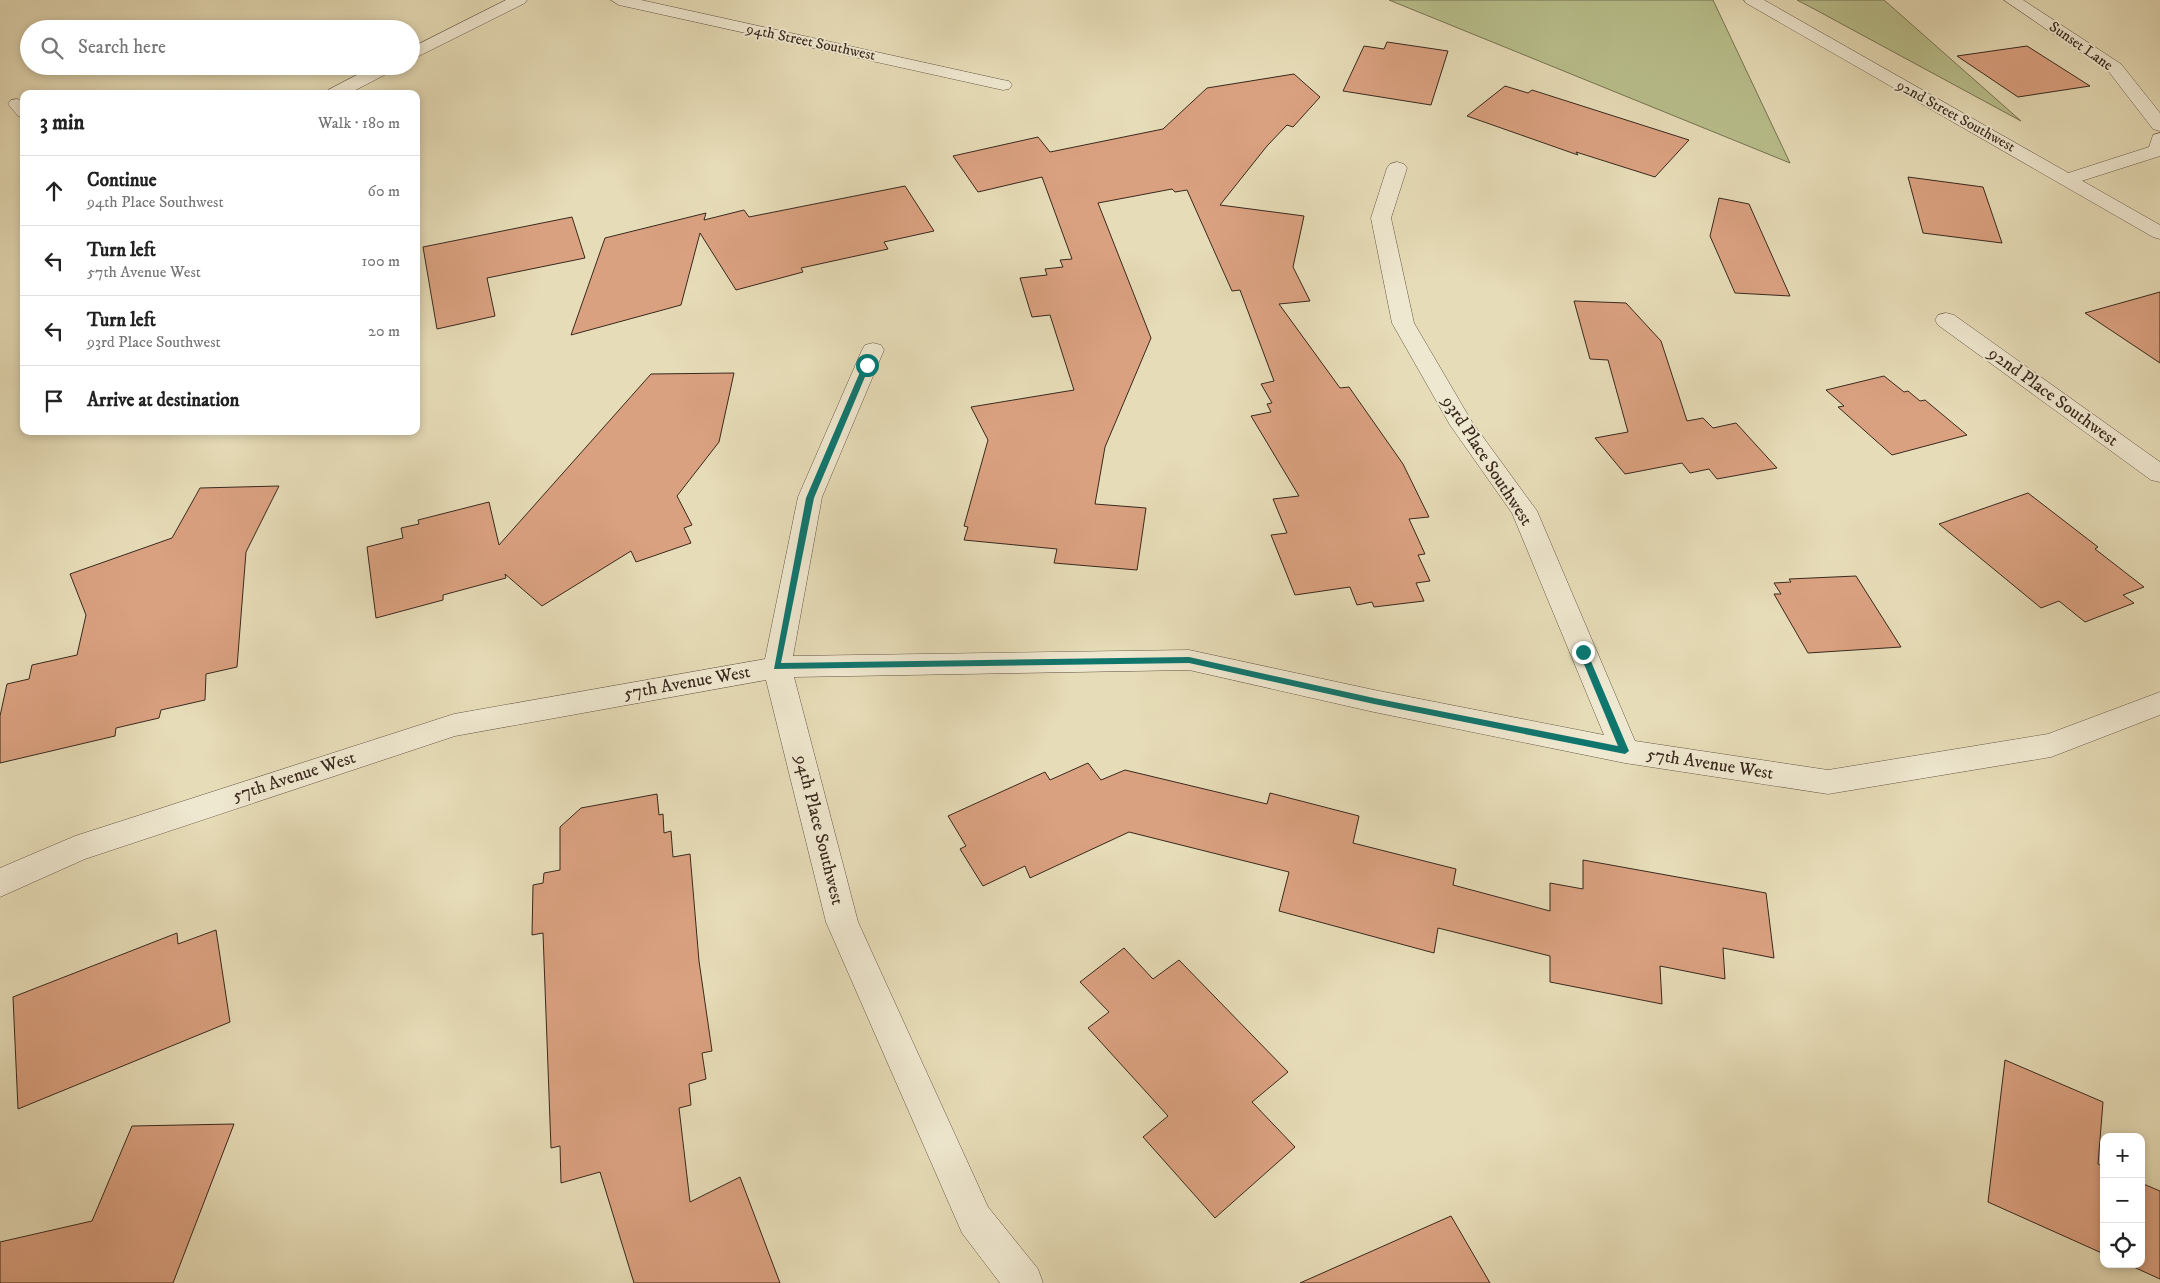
<!DOCTYPE html>
<meta charset="utf-8">
<style>
body{margin:0;font-family:"IM FELL DW Pica",serif;background:#f6f6f6;color:#222}
.controls{position:absolute;right:15px;bottom:15px;display:grid;overflow:hidden;border-radius:10px;box-shadow:0 2px 8px #0003}
.controls button{width:45px;height:45px;display:grid;place-items:center;padding:0;border:0;border-bottom:1px solid #e0e0e0;background:#fff;color:#222;font:25px sans-serif}
.stop{position:absolute;width:15px;height:15px;margin:-11px;border:4px solid #0f766e;border-radius:50%;background:#fff}
.stop.end{background:#0f766e;border-color:#fff;box-shadow:0 1px 5px #0008}
.list{margin:0;padding:0;list-style:none}
h2{display:flex;justify-content:space-between;align-items:center;height:65px;margin:0;padding:0 20px;font-size:21px}
h2 small{font-size:16px;font-weight:400;color:#767676}
.list li{display:grid;grid-template-columns:32px 1fr auto;gap:15px;align-items:center;box-sizing:border-box;height:70px;padding:0 20px;border-top:1px solid #e0e0e0}
.list b{display:block;font-size:19px;white-space:nowrap}
.list p{margin:0;font-size:16px;white-space:nowrap;color:#767676}
.list em{font-size:16px;font-style:normal;color:#767676}
.icon{flex:none;width:28px;height:28px;fill:none;stroke:currentColor;stroke-width:2;stroke-linecap:round;stroke-linejoin:round}
.map{position:relative;flex:none;width:2160px;height:1283px;overflow:hidden}
.search{position:absolute;background:#fff;box-shadow:0 2px 8px #0003;left:20px;top:20px;width:400px;height:55px;display:flex;align-items:center;gap:12px;box-sizing:border-box;padding:0 18px;border-radius:28px;color:#767676;font-size:19px}
.panel{position:absolute;background:#fff;box-shadow:0 2px 8px #0003;left:20px;top:90px;width:400px;height:345px;border-radius:10px}
.map>svg:first-child{display:block}
.green{fill:#b8bf8c;stroke:#787454}
.building{fill:#daa180;stroke:#39291d}
.lines{fill:none;stroke-linecap:round;stroke-linejoin:round}
.minor-casing{stroke:#645644;stroke-width:1}
.tertiary-casing{stroke:#645644;stroke-width:1}
.minor{fill:#efe8d0;fill-rule:evenodd}
.tertiary{fill:#efe8d0;fill-rule:evenodd}
.route{fill:#0f766e}
.labels{text-anchor:middle;dominant-baseline:central;stroke-width:4;stroke-linejoin:round;paint-order:stroke}
.far-street-label{font-size:15px;fill:#39291d;stroke:#efe8d0}
.street-label{font-size:18px;fill:#39291d;stroke:#efe8d0}
</style>
<div class="map">
<svg width="2160" height="1283" viewBox="0 0 2160 1283">
<rect width="100%" height="100%" fill="#e6dcb7"/>
<filter id="stains"><feTurbulence type="fractalNoise" baseFrequency=".004" numOctaves="4"/><feColorMatrix values="0 0 0 0 .2 0 0 0 0 .09 0 0 0 0 .02 0 0 0 .5 -.17"/></filter>
<radialGradient id="worn" r=".72"><stop offset=".6" stop-color="#630" stop-opacity="0"/><stop offset="1" stop-color="#630" stop-opacity=".3"/></radialGradient>
<!-- green -->
<path class="green" d="M1389,0h324l77,163z
M1797,0h87l137,121 -205,-111z"/>
<!-- building -->
<path class="building" d="M1387,42l61,9 -17,54 -88,-14 21,-45 20,3z
M2027,46l63,40 -72,11 -61,-41z
M1294,74l26,23 -27,30 -6,-2 -20,21 -47,59 84,11 -11,51 17,34 -31,3 61,84 9,-1 54,77 26,53 -20,2 16,35 -7,1 12,26 -14,2 8,18 -50,6 -2,-5 -15,3 -7,-18 -55,8 -24,-60 16,-2 -14,-34 26,-3 -48,-80 20,-4 -4,-8 5,-1 -11,-19 13,-3 -34,-91 -8,1 -45,-101 -12,2 -3,-3 -74,14 53,135 -46,109 -10,57 51,4 -9,62 -83,-7 3,-14 -93,-9 4,-13 -4,-1 24,-86 -17,-33 103,-17 -24,-75 -18,2 -12,-39 27,-3 -2,-6 18,-2 -3,-7 12,-1 -30,-82 -64,15 -25,-36 85,-19 12,15 113,-23 44,-41z
M1505,86l23,7 4,-3 157,50 -34,37 -79,-25 2,3 -111,-39z
M1908,177l75,10 19,56 -79,-10z
M905,186l29,45 -50,11 4,7 -87,19 2,4 -67,18 -36,-57 -19,72 -110,30 34,-97 101,-25 -2,7 40,-10 5,7z
M1719,198l30,6 41,92 -55,-3 -25,-57z
M572,217l13,41 -98,20 8,38 -58,13 -14,-82z
M2160,292v71l-75,-50z
M1574,301l52,2 35,38 26,80 16,-3 10,10 23,-5 41,45 -60,11 -8,-10 -19,4 -8,-10 -57,11 -30,-36 33,-6 -20,-72 -18,-1z
M734,373l-15,69 -42,54 15,29 -8,3 7,15 -55,19 -5,-11 -89,55 -37,-32 1,4 -63,17v5l-67,18 -9,-71 36,-9 -2,-10 18,-4 -1,-4 71,-18 10,43 152,-171z
M1884,376l20,16 4,-1 12,10 5,-1 42,35 -75,20 -54,-48 6,-1 -18,-16z
M279,486l-33,66 -9,115 -31,7 -1,26 -44,10 -2,8 -43,10 -1,8 -115,27v-47l7,-32 22,-5 3,-14 45,-10 9,-40 -16,-41 102,-36 28,-50z
M2028,493l70,54 -3,2 49,38 -21,8 11,8 -49,19 -26,-21 -18,7 -102,-84z
M1856,576l45,71 -93,6 -34,-59h7l-7,-11 17,-1 -2,-3z
M1088,763l13,17 24,-10 142,34 3,-11 89,23 -6,27 103,26 -3,16 97,26v-28l33,6v-29l183,33 8,65 -51,-10 2,31 -65,-13 2,38 -112,-22v-26l-112,-28 -4,25 -155,-42 10,-39 -160,-40 -99,46 -5,-12 -42,20 -23,-37 6,-3 -18,-30 97,-44 5,8z
M657,794l2,21 4,-1 1,19 7,-2 2,26 17,-3 9,107 13,90 -10,2 4,26 -17,5 2,21 -12,3 11,94 50,-25 40,106h-146l-34,-111 -39,11 -1,-37 -9,2 -8,-215 -11,2 1,-50 10,-2 1,-10 16,-3v-43l21,-19z
M216,930l14,92 -212,87 -5,-112 164,-64 1,11z
M1124,948l29,31 26,-19 109,112 -36,30 43,45 -80,71 -72,-81 25,-21 -80,-88 21,-16 -29,-30z
M2005,1060l98,42 -5,62 6,3v87l-116,-52z
M234,1124l-61,159h-173v-41l92,-21 40,-95z
M2141,1183l19,8v88l-33,-15h14z
M1451,1216l39,67h-190z"/>
<g class="lines">
<defs>
<path id="minor" d="M506,0h21l-2,3 -114,57v-12z
M611,0h30l362,80 6,1 3,4 -3,4 -6,1 -384,-85z
M2004,0h19l98,64 39,49v18l-7,-2 -44,-57z
M374,66h23l-3,4 -46,24h-23l3,-4z
M17,99l7,2v16l-6,-1 -10,-12 3,-4z
M2160,133v23l-91,29 -7,-2 -3,-4 3,-4 87,-28 4,-12z
M1397,162l7,2 3,4 -16,50 23,105 58,99 65,89 98,230 193,29 220,-36 112,-42v23l-109,42 -223,37 -203,-31 -251,-51 -185,-42 -395,7 64,245 130,285 50,62 5,14h-43l-38,-50 -136,-311 -60,-242 -311,56 -370,123 -85,38v-29l75,-32 379,-122 311,-55 33,-162 64,-147 3,-5 8,-2 8,2 3,5 -62,147 -29,159 396,-6 185,40 230,45 -92,-222 -62,-88 -58,-102 -21,-105 16,-50 3,-4z
M1946,313l8,2 206,147v20l-9,-2 -213,-155 -3,-5 3,-5z"/>
<path id="tertiary" d="M1744,0h20l396,225v14l-7,-2 -407,-234z"/>
</defs>
<!-- minor casing -->
<use href="#minor" class="minor-casing"/>
<!-- tertiary casing -->
<use href="#tertiary" class="tertiary-casing"/>
<!-- minor -->
<use href="#minor" class="minor"/>
<!-- tertiary -->
<use href="#tertiary" class="tertiary"/>
</g>
<!-- route -->
<path class="route" d="M867,363l3,2 -56,133 -33,165 408,-6 185,41 244,48 -39,-94 4,-3 4,3 42,99 -4,3 -251,-50 -185,-41 -415,6 32,-171 57,-133z"/>
<g class="labels">
<!-- far-street labels -->
<g class="far-street-label">
<text transform="translate(811 42) rotate(12)">94th Street Southwest</text>
<text transform="translate(2081 46) rotate(35)">Sunset Lane</text>
<text transform="translate(1956 116) rotate(29)">92nd Street Southwest</text>
</g>
<!-- street labels -->
<g class="street-label">
<text transform="translate(2053 397) rotate(36)">92nd Place Southwest</text>
<text transform="translate(1487 461) rotate(57)">93rd Place Southwest</text>
<text transform="translate(687 683) rotate(-10)">57th Avenue West</text>
<text transform="translate(1710 764) rotate(9)">57th Avenue West</text>
<text transform="translate(294 777) rotate(-18)">57th Avenue West</text>
<text transform="translate(819 830) rotate(76)">94th Place Southwest</text>
</g>
</g>
<rect width="100%" height="100%" filter="url(#stains)"/>
<rect width="100%" height="100%" fill="url(#worn)"/>
</svg>
<div class="controls">
<button>+</button>
<button>−</button>
<button><svg class="icon" aria-label="locate" viewBox="0 0 24 24"><circle cx="12" cy="12" r="6"/><path d="M12 2v4M12 18v4M2 12h4M18 12h4"/></svg></button>
</div>
<div class="stop" style="left:867px;top:365px"></div>
<div class="stop end" style="left:1583px;top:652px"></div>
<div class="search"><svg class="icon" aria-label="search" viewBox="0 0 24 24"><circle cx="10" cy="10" r="6"/><path d="M15 15l6 6"/></svg>Search here</div>
<section class="panel">
<h2>3 min<small>Walk · 180 m</small></h2>
<ul class="list">
<li><svg class="icon" aria-label="ahead" viewBox="0 0 24 24"><path d="M12 20V5M6 11l6-6 6 6"/></svg><div><b>Continue</b><p>94th Place Southwest</p></div><em>60 m</em></li>
<li><svg class="icon" aria-label="left" viewBox="0 0 24 24"><path d="M17 20v-9H6M10 6l-5 5 5 5"/></svg><div><b>Turn left</b><p>57th Avenue West</p></div><em>100 m</em></li>
<li><svg class="icon" aria-label="left" viewBox="0 0 24 24"><path d="M17 20v-9H6M10 6l-5 5 5 5"/></svg><div><b>Turn left</b><p>93rd Place Southwest</p></div><em>20 m</em></li>
<li><svg class="icon" aria-label="arrive" viewBox="0 0 24 24"><path d="M6 21V4h12l-3 4 3 4H6"/></svg><div><b>Arrive at destination</b></div></li>
</ul>
</section>
</div>
